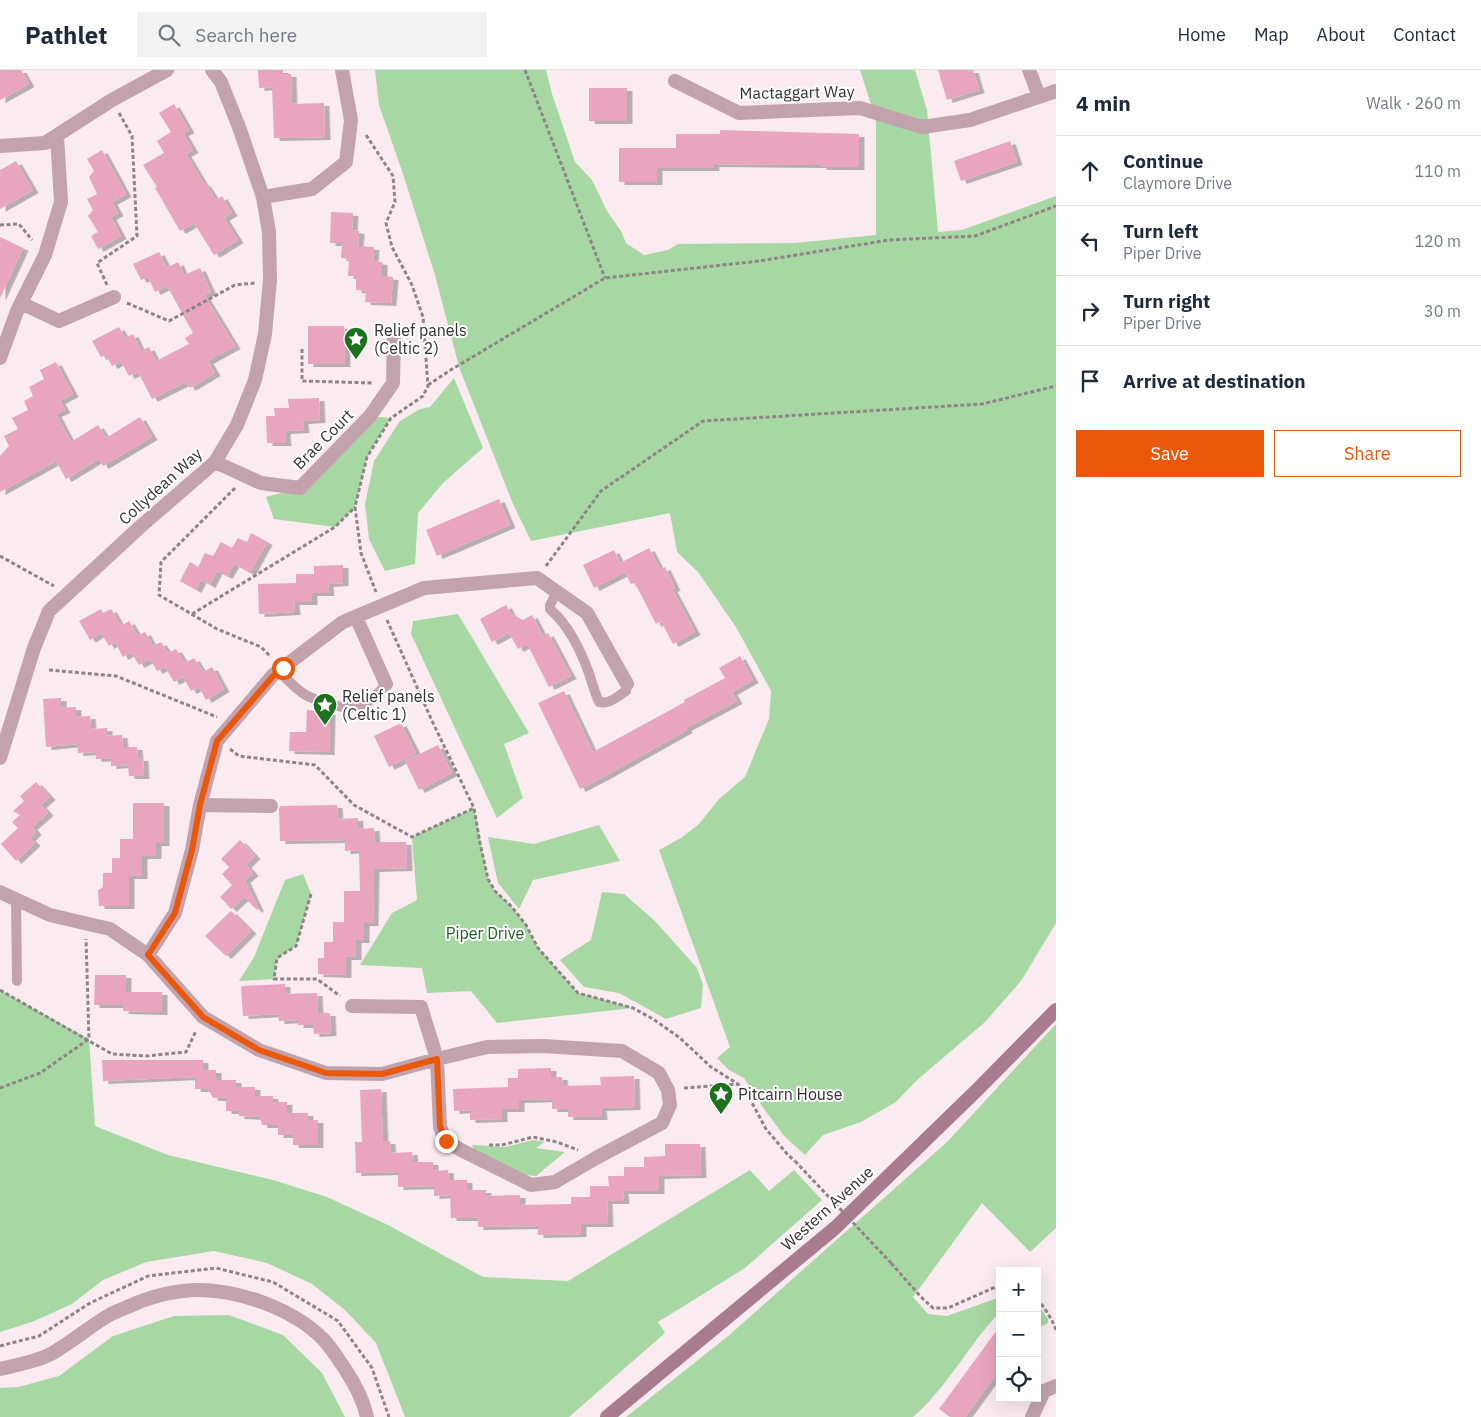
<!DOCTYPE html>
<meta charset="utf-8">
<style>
body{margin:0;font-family:"IBM Plex Sans",sans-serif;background:#f2f2f3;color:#1f2937}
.controls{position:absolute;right:15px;bottom:15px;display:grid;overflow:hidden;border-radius:0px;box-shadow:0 5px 20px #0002}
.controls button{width:45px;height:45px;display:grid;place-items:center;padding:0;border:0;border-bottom:1px solid #e0e1e3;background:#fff;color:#1f2937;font:25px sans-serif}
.stop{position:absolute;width:15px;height:15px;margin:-11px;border:4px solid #ea580c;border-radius:50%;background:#fff}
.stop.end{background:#ea580c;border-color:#fff;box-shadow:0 1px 5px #0008}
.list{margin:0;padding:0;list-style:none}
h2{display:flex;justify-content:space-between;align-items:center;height:65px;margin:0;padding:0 20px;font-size:21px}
h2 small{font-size:16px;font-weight:400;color:#747a83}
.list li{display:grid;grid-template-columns:32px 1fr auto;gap:15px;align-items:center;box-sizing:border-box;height:70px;padding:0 20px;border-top:1px solid #e0e1e3}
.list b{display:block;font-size:19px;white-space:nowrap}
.list p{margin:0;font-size:16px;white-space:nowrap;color:#747a83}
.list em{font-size:16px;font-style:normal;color:#747a83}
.actions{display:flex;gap:10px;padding:15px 20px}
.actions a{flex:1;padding:11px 0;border:1px solid #ea580c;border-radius:0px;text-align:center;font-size:18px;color:#ea580c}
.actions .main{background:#ea580c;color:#fff}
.icon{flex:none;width:28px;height:28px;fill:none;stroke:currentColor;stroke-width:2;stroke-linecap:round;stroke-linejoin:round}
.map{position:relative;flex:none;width:1056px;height:1347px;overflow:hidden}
header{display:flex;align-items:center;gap:30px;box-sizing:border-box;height:70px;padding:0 25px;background:#fff;border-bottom:1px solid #e0e1e3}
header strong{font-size:24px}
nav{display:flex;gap:28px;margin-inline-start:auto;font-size:18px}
.search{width:350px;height:45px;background:#f2f2f3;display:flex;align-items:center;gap:12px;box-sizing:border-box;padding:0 18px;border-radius:0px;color:#747a83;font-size:19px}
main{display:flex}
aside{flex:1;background:#fff}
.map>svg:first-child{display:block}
.green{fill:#a7d7a3}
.building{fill:#e9a4be;filter:url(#shadow)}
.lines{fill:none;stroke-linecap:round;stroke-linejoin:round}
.path{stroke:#8e8487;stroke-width:3;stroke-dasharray:4 2.5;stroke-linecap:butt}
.service{stroke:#c1a2ad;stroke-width:10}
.minor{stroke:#c1a2ad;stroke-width:14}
.tertiary{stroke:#c1a2ad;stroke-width:14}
.secondary{stroke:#a97c8d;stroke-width:14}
.path-bridge{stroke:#8e8487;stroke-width:3;stroke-dasharray:4 2.5;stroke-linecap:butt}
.route{stroke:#ea580c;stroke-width:6}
.labels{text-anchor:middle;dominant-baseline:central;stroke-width:4;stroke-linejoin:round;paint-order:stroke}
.street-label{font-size:16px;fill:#332e2f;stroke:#fff}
.poi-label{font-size:16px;fill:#332e2f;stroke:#fff;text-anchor:start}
.park-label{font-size:16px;fill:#216020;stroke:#fff}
</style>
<header>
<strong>Pathlet</strong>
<div class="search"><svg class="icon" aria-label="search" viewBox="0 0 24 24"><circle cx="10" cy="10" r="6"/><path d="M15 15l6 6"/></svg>Search here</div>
<nav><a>Home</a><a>Map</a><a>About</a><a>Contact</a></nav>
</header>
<main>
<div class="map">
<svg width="1056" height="1347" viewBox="0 0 1056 1347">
<defs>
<filter id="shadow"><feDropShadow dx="5.5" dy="3" stdDeviation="0" flood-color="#0004"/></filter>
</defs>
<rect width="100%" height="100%" fill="#faebf0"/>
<!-- green -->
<path class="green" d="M375,0h171l6,24 23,68 17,18 15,31 14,20 5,12 18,12 24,-5 10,-6 117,-1 81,-8v-115l-16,-50h55l12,40 11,122 24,-2 94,-34v727l-35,58 -36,41 -69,59 -20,21 -35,20 -38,13 -18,20 -21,-19 -22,-30 -18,-28 -15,-8 -12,-12 13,-11 -71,-197 22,-12 18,-14 20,-25 26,-22 24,-58 2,-28 -35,-64 -38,-55 -21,-20 -7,-39 -139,28 -18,-37 -54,-137 -24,-92 -32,-101 -24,-69z
M454,308l29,70 -40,35 -25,30 -3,51 -30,7 -16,-32 -4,-35 9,-43 26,-40 20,-12 10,-2z
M370,346l21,2 -24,39 -12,50 -20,20 -61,-8 -8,-22 34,-9z
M458,544l71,119 -25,11 19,54 -26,20 -86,-184 2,-13z
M474,738l14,71 7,12 17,16 14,18 12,23 40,45 55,15 -136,15 -26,-32 -44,2 -5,-25 -62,-3 32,-52 25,-13 -5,-63z
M599,755l21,36 -87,19 -14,29 -21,-26 -10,-46 46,7z
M303,804l8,20 -15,52 -19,12 -3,21 -35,2 15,-24 31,-77z
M602,822l22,2 31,27 42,47 6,16 -2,24 -35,11 -47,-26 -35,-6 -24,-27 31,-20z
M0,920l89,49 6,87 73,29 105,25 54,17 61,28 95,52 85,4 182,-111 19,21 25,-21 28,30 -77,68 -87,54 7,11 -96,84h-164l-29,-74 -31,-33 -33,-26 -45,-21 -53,-12 -68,11 -43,18 -31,24 -40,18 -32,10z
M1056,954v204l-26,24 -48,-49 -69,94 15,17 19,2 53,-19v15c-32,33 -52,75 -87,105h-287l101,-80 220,-195z
M533,1070l12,2 -9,6 29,4 -29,24 -12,-1 -50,-25 -2,-5 33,2z
M1037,1233l11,16v4l-6,3 -5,-3z
M229,1245l54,20 39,38 23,44h-345v-29l18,-1 41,-11 54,-40 61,-20z"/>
<!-- building -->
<path class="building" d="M0,0h21l8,14 -29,16z
M258,0h25v4h8l1,30 32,-1 1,34 -51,1 -2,-51 -13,1z
M938,0h35l6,20 -32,10z
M589,18h38v33h-38z
M174,34l15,26 -6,3 10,17 -7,4 18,30 1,-1 11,17 6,-4 10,17 -8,5 14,22 -24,15 -20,-32 -14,8 -25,-43 2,-1 -14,-22 21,-12 -7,-12 14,-9 -12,-19z
M720,60l139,4v33h-38v-2l-107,-1v4h-57v14h-38v-34h57v-14h44z
M1010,71l7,21 -56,19 -7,-20z
M102,80l24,44 -14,8 6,11 -7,4 10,19 -23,13 -7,-13 7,-4 -10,-16 5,-6 -6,-11 10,-5 -8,-17 5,-6 -7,-12z
M16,91l17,29 -33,19v-39z
M331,142l22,1 -1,17 7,1 -1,15 16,1 -1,14 9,1v14l11,1 -2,26 -26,-1 1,-11 -10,-1v-14h-8l1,-17 -8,-1 1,-15h-12z
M0,167l23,11 -23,50z
M159,182l8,16 11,-6 6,13 16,-7 11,24 -7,3 31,51 -27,15 7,12 -25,15 -4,-6 -34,17 -14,-27 -9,4 -8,-15 -9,5 -6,-11 -5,2 -9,-16 27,-14 6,11 8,-4 8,17 8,-4 7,14 33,-17 -4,-6 8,-5 -26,-47 -12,6 -7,-15 -7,3 -8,-16z
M308,256h36l1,38h-37z
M56,292l17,32 -13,7 5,9 -9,4 15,28 27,-17 8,13 34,-21 12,20 -49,29 -4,-7 -33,20 -10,-18 -56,31v-36l9,-10 -5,-10 14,-7 -6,-11 16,-8 -4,-9 9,-5 -4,-9 15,-8 -4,-9z
M319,328l1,22 -17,1 1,9 -19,1 1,12h-19l-1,-27h9l-1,-8h15l-1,-9z
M499,429l11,26 -73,31 -11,-26z
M251,463l16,9 -17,31 -16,-9 -7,12 -10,-5 -7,14 -9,-5 -5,10 -16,-9 10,-19 8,5 7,-14 8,3 8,-14 11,6 6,-10 9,4z
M649,478l11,21 5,-2 10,21 -3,1 23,43 -22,12 -12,-23 -5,3 -21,-41 -4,1 -6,-12 -31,16 -11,-23 31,-15 6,13z
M343,495v18l-15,1 1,9h-17v9h-18l1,10 -36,2 -1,-30 38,-1v-9h18v-8z
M506,535l5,9 12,6 9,-5 11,21 5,-3 23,43 -22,11 -22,-43 -9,5 -9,-16 -17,9 -12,-23z
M101,539l2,4 8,-4 10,17 8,-5 9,15 7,-4 8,14 8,-4 7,11 8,-4 9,14 9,-5 9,14 9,-5 12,22 -18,11 -7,-13 -8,4 -8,-14 -9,5 -9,-15 -8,4 -7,-12 -11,6 -8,-13 -8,5 -8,-15 -6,4 -8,-13 -11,7 -11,-19z
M740,586l13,24 -21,12 5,9 -51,27 1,2 -82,46 -25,13 -42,-86 26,-12 29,61 92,-50 -1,-2 41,-22 -6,-10z
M61,628v10l15,-1v10l14,-1 1,13 16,-1v8l15,-1 1,12h14l1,11h5l1,18h-15l-1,-11 -17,1v-8l-15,1 -1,-7 -17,1 -1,-9 -31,3 -3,-48z
M307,640l23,2 -1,40 -40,-1 1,-19h16z
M401,653l15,30 -27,14 -15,-31z
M438,675l14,28 -33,17 -14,-29z
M36,712l14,15 -9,8 7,8 -16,14 4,5 -6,6 5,5 -19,18 -15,-17 17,-16 -6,-6 8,-7 -7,-4 11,-10 -4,-5z
M133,733h31v40h-8v13h-14v20h-13v30h-30l-1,-16 5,-3v-14h9v-15h8v-19h13z
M337,735l1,14 20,-1v11l16,-1 1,14h31l1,26 -33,1 -1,54h-9v17h-8v17h-10v18l-28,-1v-16h6v-16h9v-20h11v-31h16l-1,-41 -14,1v-11l-65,1 -1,-32 1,-3z
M240,770l15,16 -9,9 7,8 -8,7 13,28 -1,2 -13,-13 -13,12 -11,-12 12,-12 -10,-11 7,-7 -8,-8z
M231,841l20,20 -25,25 -21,-20z
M95,905h31v17h36v20l-39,-1v-6h-29z
M285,914v10l32,-1 1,20h12l1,20 -17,1 -1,-9h-15v-5l-19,1 -1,-7 -35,2 -2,-30z
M102,990h101v10h13v10h20v7h19v9h18v6h14v11h21v7h10v25h-25v-10h-15v-10h-16l-2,-8 -21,-1v-5h-13v-13h-13l-5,-9h-13v-12l-92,4z
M551,998v9h11l1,9 38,-1 -1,-8 34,-1 1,31 -34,1 1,9h-34v-8h-16v-10l-33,1v9h-17v10l-32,1v-10l-16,1 -1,-22 55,-2v-9h10v-9z
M381,1019l2,52h7l1,12 21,-1 1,10h20v9l15,-1 1,10h18v10h19v6l34,-1v10l51,-1v-7h19v-11h19l-1,-10h16v-9h20v-10l21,-1v-12h35l1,31 -42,1v15h-36l1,10h-17l1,23h-27v10l-43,1v-9l-60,1v-9h-27l-1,-23 -16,1v-10l-36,1v-15l-42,1 -1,-31h7l-2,-52z
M1000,1256v43l-35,48h-15l-11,-8z"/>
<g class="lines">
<!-- path -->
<path class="path" d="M525,0l80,208
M366,65l27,41 2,26 -9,21 6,24 20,38 11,32 5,69 -5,10 -32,22 -24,39 -12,50 6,46 15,39
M0,155l19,-1 13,16
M107,215l-10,-22 40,-27 -5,-100 -13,-23
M127,233l42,18 66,-36 20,-2
M302,279v32l72,2
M428,315l21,-14 156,-93 154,-17 130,-21 86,-4 81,-30
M235,418l-74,74 -2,33 58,34 44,18 10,10
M0,486l54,30
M546,496l55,-75 102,-70 279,-17 74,-18
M192,544l143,-87 20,-20
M387,550l46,103 41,85 6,35 8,36 7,12 17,16 14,18 12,23 40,45 55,15 20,11 27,19 31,29 27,17 12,15 16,30 22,26 7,6
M49,600l67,6 101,41
M230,679l9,7 76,9 39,40 58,32 62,-29
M311,824l-15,52 -19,12 -3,21h43l23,17
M0,920l112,64 34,2 40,-4 10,-21
M0,1018l40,-15 49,-34 -3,-100
M684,1018l54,-4
M489,1075h13l31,-8 24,5 21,8
M891,1193l30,34 12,11h15l52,-23
M1037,1229c8,9 15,20 19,31
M0,1276l39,-10 51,-33 58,-27 68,-8 57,14 65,39 34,47 17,49"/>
<!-- service -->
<path class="service" d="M557,522l-7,13v4c19,17 30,40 39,64 3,10 6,20 10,29 10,3 19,-6 27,-11l1,-7
M278,601c9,8 17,17 26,23 6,4 12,5 18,8 30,10 45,7 64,-18
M16,829l1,82"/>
<!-- minor -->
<path class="minor" d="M1029,0l10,26
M675,11l64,32 121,-5 62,19 48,-7 86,-29
M0,76l45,-3 67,-43 55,-30
M263,127l49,-8 34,-27 5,-42 -9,-50
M21,233l38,18 55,-24
M0,288l17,-47 28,-56 16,-53 -4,-66
M215,392l46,21 39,5 70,-72 23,-33 1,-50
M356,547l30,67
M0,688l34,-110 15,-37 92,-85 74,-64 22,-37 18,-45 10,-46 5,-54 -1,-48 -6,-35 -24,-70 -18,-45 -9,-12
M200,735l71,1
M0,822l50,23 60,14 38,26 55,62 56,33 67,23 56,1 55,-15 50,-12 56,-1 79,5 37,22 9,17 2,15 -8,18 -66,35 -41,24 -24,3 -70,-35 -15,-9 -6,-14 -3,-68 -16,-52 -69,-1
M148,885l27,-42 17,-63 8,-45 17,-64 56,-66 70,-53 81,-34 113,-10 50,35 40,71
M1032,1347l12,-26 12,-5"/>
<!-- tertiary -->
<path class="tertiary" d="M0,1299c17,-4 35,-7 51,-15 21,-12 39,-28 60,-40 9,-4 19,-8 28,-12 18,-7 36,-11 55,-12 43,-1 98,18 129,49 8,8 15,20 22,30 10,15 18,30 22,48"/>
<!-- secondary -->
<path class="secondary" d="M607,1347l228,-189 143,-139 78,-79"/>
<!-- path-bridge -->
<path class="path-bridge" d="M795,1091l96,102"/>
</g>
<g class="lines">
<!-- route -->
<path class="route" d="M283,598l-9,7 -57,66 -17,64 -8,45 -17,63 -27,42 55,62 56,33 67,23 56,1 55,-15 3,67 6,15"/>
</g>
<!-- icons -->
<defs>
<symbol id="sight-pin" viewBox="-11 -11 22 30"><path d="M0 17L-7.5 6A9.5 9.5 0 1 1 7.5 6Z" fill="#1b711c" stroke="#fff"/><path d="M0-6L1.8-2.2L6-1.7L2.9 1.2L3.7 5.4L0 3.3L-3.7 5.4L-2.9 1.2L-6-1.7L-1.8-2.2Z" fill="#fff"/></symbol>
</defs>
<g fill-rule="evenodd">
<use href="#sight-pin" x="342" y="255" width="28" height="38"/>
<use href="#sight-pin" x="311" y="621" width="28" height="38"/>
<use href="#sight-pin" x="707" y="1010" width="28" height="38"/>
</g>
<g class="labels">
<!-- street labels -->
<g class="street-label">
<text transform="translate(797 22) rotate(-1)">Mactaggart Way</text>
<text transform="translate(323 369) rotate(-45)">Brae Court</text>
<text transform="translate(160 416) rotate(-42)">Collydean Way</text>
<text transform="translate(827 1138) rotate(-42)">Western Avenue</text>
</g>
<!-- poi labels -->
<g class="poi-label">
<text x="374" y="260">Relief panels<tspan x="374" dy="18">(Celtic 2)</tspan></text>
<text x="342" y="626">Relief panels<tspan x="342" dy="18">(Celtic 1)</tspan></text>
<text x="738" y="1024">Pitcairn House</text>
</g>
<!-- park labels -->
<g class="park-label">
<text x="485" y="863">Piper Drive</text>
</g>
</g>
</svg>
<div class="controls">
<button>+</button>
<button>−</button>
<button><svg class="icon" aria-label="locate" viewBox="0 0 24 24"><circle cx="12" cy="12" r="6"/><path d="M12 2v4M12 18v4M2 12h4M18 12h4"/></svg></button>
</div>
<div class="stop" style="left:283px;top:598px"></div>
<div class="stop end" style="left:446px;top:1071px"></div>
</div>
<aside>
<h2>4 min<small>Walk · 260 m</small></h2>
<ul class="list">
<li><svg class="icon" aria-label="ahead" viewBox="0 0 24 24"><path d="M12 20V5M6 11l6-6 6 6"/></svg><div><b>Continue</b><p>Claymore Drive</p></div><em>110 m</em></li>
<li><svg class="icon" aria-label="left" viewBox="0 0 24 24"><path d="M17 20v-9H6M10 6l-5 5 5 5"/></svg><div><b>Turn left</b><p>Piper Drive</p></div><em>120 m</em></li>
<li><svg class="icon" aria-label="right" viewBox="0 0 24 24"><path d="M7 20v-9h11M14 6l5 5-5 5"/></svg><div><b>Turn right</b><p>Piper Drive</p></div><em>30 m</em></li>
<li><svg class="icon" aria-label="arrive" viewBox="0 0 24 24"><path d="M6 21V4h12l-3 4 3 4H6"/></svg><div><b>Arrive at destination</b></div></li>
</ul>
<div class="actions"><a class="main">Save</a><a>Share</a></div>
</aside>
</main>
